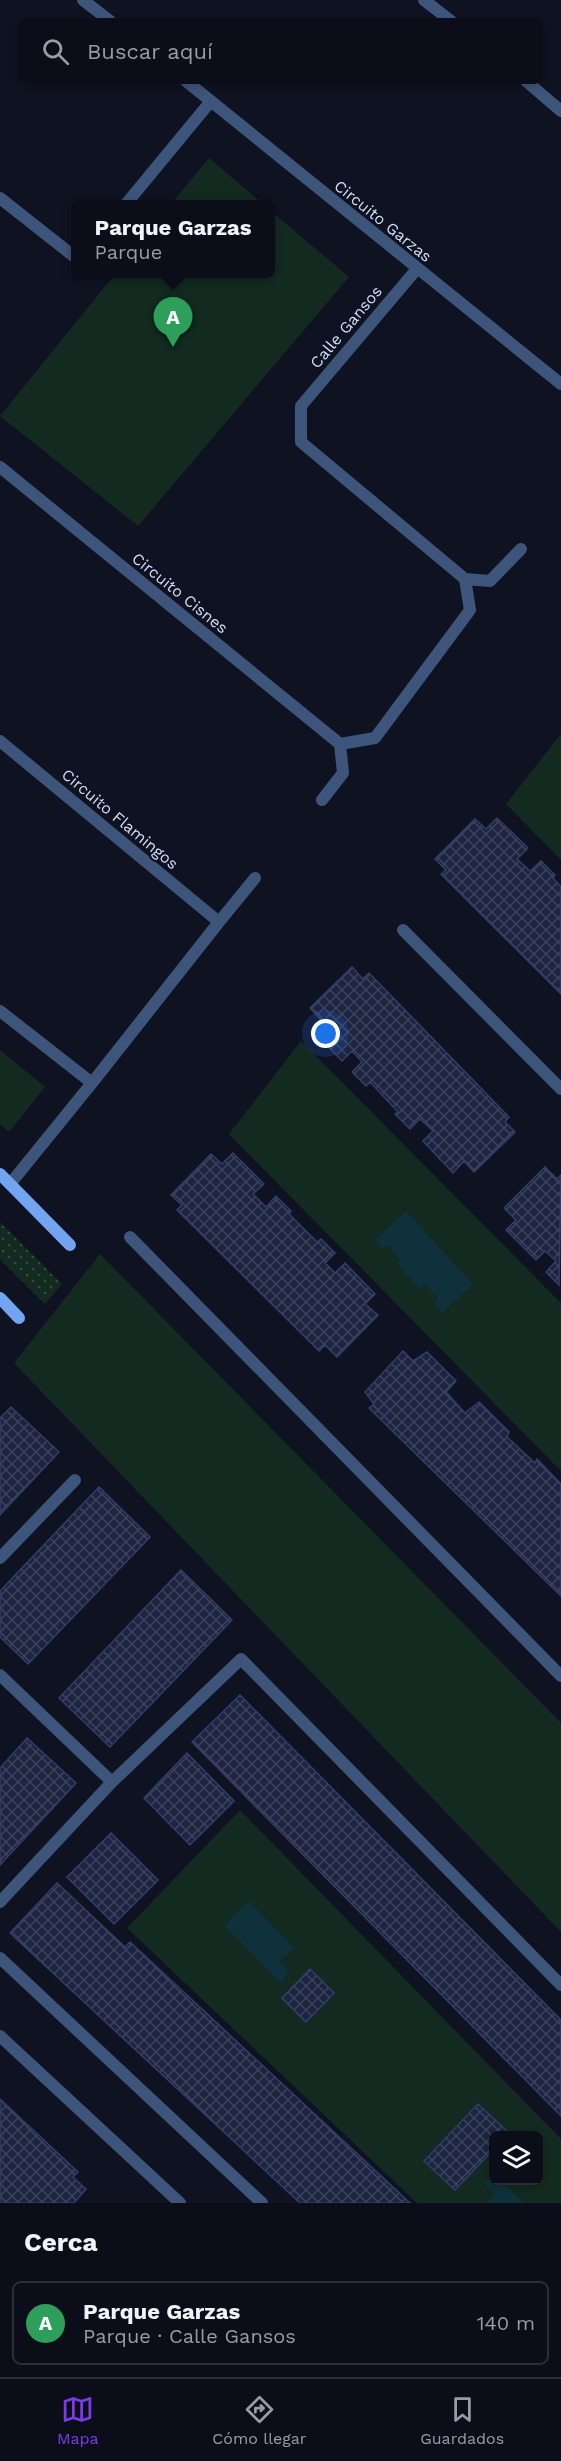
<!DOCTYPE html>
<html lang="es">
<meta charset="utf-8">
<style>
body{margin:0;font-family:"Work Sans",sans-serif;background:#141722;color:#f1f3f6}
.controls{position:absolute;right:18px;bottom:18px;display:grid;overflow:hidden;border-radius:9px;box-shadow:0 3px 9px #0003}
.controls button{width:54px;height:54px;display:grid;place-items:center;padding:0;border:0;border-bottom:2px solid #2b2e38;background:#0b0e19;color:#f1f3f6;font:30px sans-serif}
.you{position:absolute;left:326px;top:1034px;width:21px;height:21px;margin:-15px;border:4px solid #fff;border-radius:50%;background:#1a73e8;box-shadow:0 0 0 9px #1a73e833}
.badge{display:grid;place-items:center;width:39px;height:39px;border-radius:50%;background:#7c3aed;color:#fff;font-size:20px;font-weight:700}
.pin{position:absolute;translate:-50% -50px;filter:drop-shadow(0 2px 3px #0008)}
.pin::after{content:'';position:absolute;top:32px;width:21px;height:18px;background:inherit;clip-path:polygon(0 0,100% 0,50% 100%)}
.popup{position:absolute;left:71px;top:200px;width:204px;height:78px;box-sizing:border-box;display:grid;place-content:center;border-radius:9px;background:#0b0e19;filter:drop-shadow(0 2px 4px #0005);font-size:20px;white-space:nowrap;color:#9a9ca2}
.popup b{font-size:22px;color:#f1f3f6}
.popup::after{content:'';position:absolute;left:50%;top:100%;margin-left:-12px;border:12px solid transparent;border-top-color:#0b0e19}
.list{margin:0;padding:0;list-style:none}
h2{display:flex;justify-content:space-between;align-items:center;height:78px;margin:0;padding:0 24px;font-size:26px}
h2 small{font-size:20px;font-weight:400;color:#9a9ca2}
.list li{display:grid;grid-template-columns:39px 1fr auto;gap:18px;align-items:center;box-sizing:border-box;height:84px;margin:0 12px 12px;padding:0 12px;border:2px solid #2b2e38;border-radius:9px}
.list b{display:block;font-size:22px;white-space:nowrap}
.list p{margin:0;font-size:20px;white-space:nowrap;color:#9a9ca2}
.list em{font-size:20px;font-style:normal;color:#9a9ca2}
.icon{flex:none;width:33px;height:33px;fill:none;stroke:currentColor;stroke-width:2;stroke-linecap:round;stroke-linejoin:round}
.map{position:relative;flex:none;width:561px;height:2203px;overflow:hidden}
.search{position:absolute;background:#0b0e19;box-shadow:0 3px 9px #0003;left:18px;right:18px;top:18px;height:66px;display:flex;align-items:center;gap:15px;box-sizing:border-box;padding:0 21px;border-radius:9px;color:#9a9ca2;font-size:22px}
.sheet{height:174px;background:#0b0e19}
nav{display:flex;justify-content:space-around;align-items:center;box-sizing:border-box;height:84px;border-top:2px solid #2b2e38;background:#0b0e19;font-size:16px;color:#9a9ca2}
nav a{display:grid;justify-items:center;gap:3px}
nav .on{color:#7c3aed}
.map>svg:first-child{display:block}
.grass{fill:url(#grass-dots)}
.green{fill:#132a20;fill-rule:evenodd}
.water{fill:#0e313b}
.building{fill:url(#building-cross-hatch);stroke:#313d6a;stroke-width:1.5}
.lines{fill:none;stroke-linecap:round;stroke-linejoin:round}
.street{stroke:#3e557b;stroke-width:12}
.secondary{stroke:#72a4f2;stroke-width:12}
.labels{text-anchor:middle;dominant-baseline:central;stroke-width:5;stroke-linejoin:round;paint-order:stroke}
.street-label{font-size:16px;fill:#d3dffb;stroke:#0f1321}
</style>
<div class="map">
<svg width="561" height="2203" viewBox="0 0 561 2203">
<defs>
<pattern id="grass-dots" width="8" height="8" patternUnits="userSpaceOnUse" patternTransform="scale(1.5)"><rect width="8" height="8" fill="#132a20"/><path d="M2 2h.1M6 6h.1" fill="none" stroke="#344841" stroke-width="1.8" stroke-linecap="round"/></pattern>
<pattern id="building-cross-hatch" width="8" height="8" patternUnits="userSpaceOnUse" patternTransform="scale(1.5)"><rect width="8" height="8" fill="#1d2440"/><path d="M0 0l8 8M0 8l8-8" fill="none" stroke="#3d435c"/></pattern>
</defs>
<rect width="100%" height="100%" fill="#0f1321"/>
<!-- grass -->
<path class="grass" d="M0,1222l62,62 -17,20 -45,-45z"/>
<!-- green -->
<path class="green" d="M209,158l54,46h-92z
M271,211l78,66 -211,249 -138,-110 115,-142h155z
M561,734v126l-55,-56z
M301,1041l260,262v168l-332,-337z
M0,1050l45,37 -36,45 -9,-8z
M100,1254l461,469v209l-547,-569z
M240,1810l321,329v64h-144l-290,-275zM494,2136h44v44h-44z"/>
<!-- water -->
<path class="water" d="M406,1211l67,73 -31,29 -8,-9 4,-5 -13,-15 -6,5 -22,-25 4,-4 -13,-14 -5,3 -8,-9z
M249,1901l45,47 -15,14 10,11 -9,10 -56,-58z
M493,2174l1,6 7,1 23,22h-37l8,-9 -11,-11z"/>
<!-- building -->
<path class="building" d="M497,818l31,30 -11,11 13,12 11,-10 14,14 -2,3 8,9v107l-120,-120 5,-4 -11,-11 40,-40 11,10z
M352,967l11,12 6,-6 140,144 -4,5 10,10 -41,40 -10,-11 -11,12 -30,-32 10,-10 -13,-12 -10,10 -15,-15 3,-2 -28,-30 -4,4 -14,-14 10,-10 -10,-11 -10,10 -30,-31 10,-9 -12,-13z
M233,1153l31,31 -11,10 13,13 10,-11 15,15 -2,3 28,28 4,-3 14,14 -10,10 10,10 10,-10 30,31 -10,10 13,11 -41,42 -12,-12 -6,6 -142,-141 5,-5 -11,-10 40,-41 11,10z
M545,1167l12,12 4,-4 -2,110 -13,-13 10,-11 -11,-10 -9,9 -30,-30 10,-10 -12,-12z
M403,1351l10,10 14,-9 29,29 -10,11 19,21 14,-11 30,30 -2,5 28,26 2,-4 24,25v112l-192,-188 5,-4 -9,-12z
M11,1407l48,45 -59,63v-97z
M99,1487l51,50 -122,127 -28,-27v-46z
M181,1570l51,50 -122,127 -51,-49z
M240,1695l321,325v96l-369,-374z
M27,1738l49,45 -76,82v-97z
M187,1753l47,48 -44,44 -46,-47z
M111,1833l47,47 -44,44 -47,-47z
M57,1883l68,64 5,-5 280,261h-110l-290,-270z
M310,1969l24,24 -28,29 -24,-24z
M0,2099l78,73 -5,5 13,12 -12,14h-74z
M478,2104l31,29 -3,3h-12v13l-39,41 -31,-29z"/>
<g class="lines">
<!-- street -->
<path class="street" d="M83,0l27,21
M424,0l27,21
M186,81l375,303
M526,81l35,30
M0,198l76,60
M126,204l85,-103
M0,467l340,277 35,-6 95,-128 -5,-31 -164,-137v-36l115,-136
M465,579l25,2 31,-32
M0,741l219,181 -127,161 -92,-72
M322,800l21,-27 -3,-29
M219,922l36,-44
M403,930l158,159
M10,1184l82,-101
M130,1237l431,439
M0,1558l75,-78
M0,1675l112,107
M0,1902l112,-120 129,-123 320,326
M0,1958l262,245
M0,2036l180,167"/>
<!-- secondary -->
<path class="secondary" d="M0,1174l70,71
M0,1298l19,20"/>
</g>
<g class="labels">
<!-- street labels -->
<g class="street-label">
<text transform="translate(383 221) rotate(39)">Circuito Garzas</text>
<text transform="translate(346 327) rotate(-50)">Calle Gansos</text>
<text transform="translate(180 593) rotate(39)">Circuito Cisnes</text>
<text transform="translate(120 819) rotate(40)">Circuito Flamingos</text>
</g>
</g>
</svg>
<div class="controls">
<button><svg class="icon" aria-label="layers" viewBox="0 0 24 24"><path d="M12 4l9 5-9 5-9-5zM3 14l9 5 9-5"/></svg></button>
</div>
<div class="you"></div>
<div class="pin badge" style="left:173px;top:347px;background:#2e9e5b">A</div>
<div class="popup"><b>Parque Garzas</b>Parque</div>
<div class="search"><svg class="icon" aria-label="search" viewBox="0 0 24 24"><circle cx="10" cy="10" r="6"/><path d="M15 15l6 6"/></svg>Buscar aquí</div>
</div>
<section class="sheet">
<h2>Cerca<small></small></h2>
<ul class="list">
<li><span class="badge" style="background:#2e9e5b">A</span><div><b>Parque Garzas</b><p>Parque · Calle Gansos</p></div><em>140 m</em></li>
</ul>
</section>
<nav>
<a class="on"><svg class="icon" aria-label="map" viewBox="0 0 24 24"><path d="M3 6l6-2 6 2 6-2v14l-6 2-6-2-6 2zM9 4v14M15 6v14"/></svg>Mapa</a>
<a><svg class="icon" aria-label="directions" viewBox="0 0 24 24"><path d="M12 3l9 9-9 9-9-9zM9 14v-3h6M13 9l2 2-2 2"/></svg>Cómo llegar</a>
<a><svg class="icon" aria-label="saved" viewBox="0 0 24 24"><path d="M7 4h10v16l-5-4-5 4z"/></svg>Guardados</a>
</nav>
